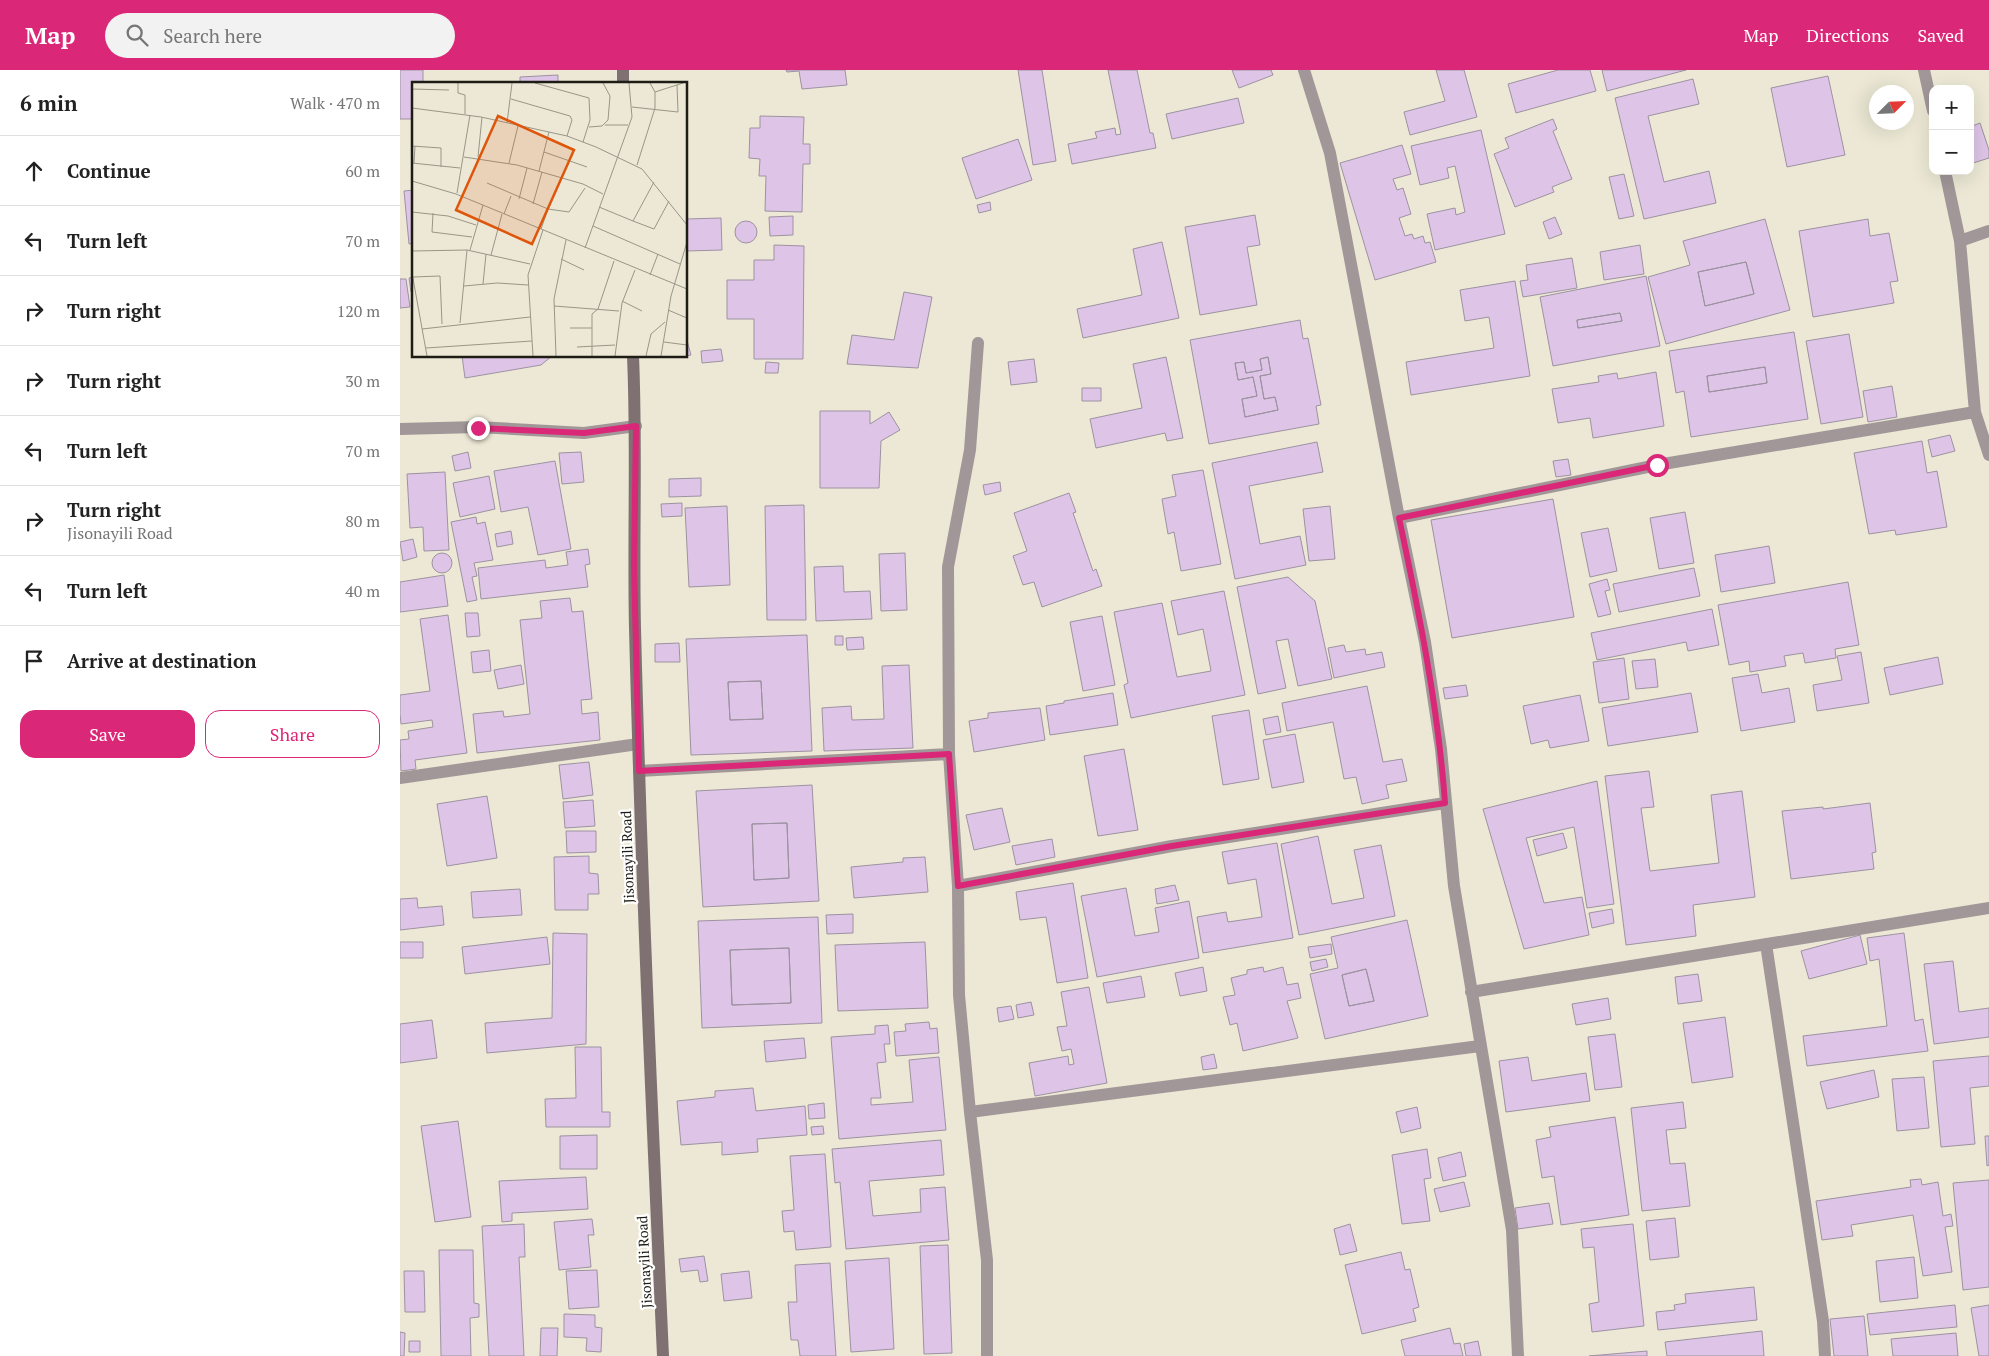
<!DOCTYPE html>
<meta charset="utf-8">
<style>
body{margin:0;font-family:"PT Serif",serif;background:#f2f2f2;color:#222}
.controls{position:absolute;right:15px;top:15px;display:grid;overflow:hidden;border-radius:10px;box-shadow:0 5px 20px #0002}
.controls button{width:45px;height:45px;display:grid;place-items:center;padding:0;border:0;border-bottom:1px solid #e0e0e0;background:#fff;color:#222;font:25px sans-serif}
.compass{position:absolute;left:1469px;top:15px;width:45px;height:45px;border-radius:50%;background:#fff;box-shadow:0 5px 20px #0002;rotate:66deg}
.stop{position:absolute;width:15px;height:15px;margin:-11px;border:4px solid #db2777;border-radius:50%;background:#fff}
.stop.end{background:#db2777;border-color:#fff;box-shadow:0 1px 5px #0008}
.list{margin:0;padding:0;list-style:none}
h2{display:flex;justify-content:space-between;align-items:center;height:65px;margin:0;padding:0 20px;font-size:21px}
h2 small{font-size:16px;font-weight:400;color:#767676}
.list li{display:grid;grid-template-columns:32px 1fr auto;gap:15px;align-items:center;box-sizing:border-box;height:70px;padding:0 20px;border-top:1px solid #e0e0e0}
.list b{display:block;font-size:19px;white-space:nowrap}
.list p{margin:0;font-size:16px;white-space:nowrap;color:#767676}
.list em{font-size:16px;font-style:normal;color:#767676}
.actions{display:flex;gap:10px;padding:15px 20px}
.actions a{flex:1;padding:11px 0;border:1px solid #db2777;border-radius:15px;text-align:center;font-size:18px;color:#db2777}
.actions .main{background:#db2777;color:#fff}
.icon{flex:none;width:28px;height:28px;fill:none;stroke:currentColor;stroke-width:2;stroke-linecap:round;stroke-linejoin:round}
.map{position:relative;flex:none;width:1589px;height:1286px;overflow:hidden}
header{display:flex;align-items:center;gap:30px;box-sizing:border-box;height:70px;padding:0 25px;background:#db2777;color:#fff}
header strong{font-size:24px}
nav{display:flex;gap:28px;margin-inline-start:auto;font-size:18px}
.search{width:350px;height:45px;background:#f2f2f2;display:flex;align-items:center;gap:12px;box-sizing:border-box;padding:0 18px;border-radius:28px;color:#767676;font-size:19px}
main{display:flex}
aside{flex:1;background:#fff}
.map>svg:first-child{display:block}
.building{fill:#dec5e7;stroke:#9d92a1;fill-rule:evenodd}
.lines{fill:none;stroke-linecap:round;stroke-linejoin:round}
.street{stroke:#a19798;stroke-width:12}
.secondary{stroke:#7f7172;stroke-width:12}
.route{stroke:#db2777;stroke-width:6}
.labels{text-anchor:middle;dominant-baseline:central;stroke-width:4.5;stroke-linejoin:round;paint-order:stroke}
.street-label{font-size:14px;fill:#1d1c15;stroke:#fff}
.inset-road{fill:none;stroke:#999688;stroke-width:1}
.view{fill:#de560c;fill-opacity:0.15;stroke:#de560c;stroke-width:2.5}
.inset-edge{fill:none;stroke:#1d1c15;stroke-width:2.5}
</style>
<header>
<strong>Map</strong>
<div class="search"><svg class="icon" aria-label="search" viewBox="0 0 24 24"><circle cx="10" cy="10" r="6"/><path d="M15 15l6 6"/></svg>Search here</div>
<nav><a>Map</a><a>Directions</a><a>Saved</a></nav>
</header>
<main>
<aside>
<h2>6 min<small>Walk · 470 m</small></h2>
<ul class="list">
<li><svg class="icon" aria-label="ahead" viewBox="0 0 24 24"><path d="M12 20V5M6 11l6-6 6 6"/></svg><div><b>Continue</b></div><em>60 m</em></li>
<li><svg class="icon" aria-label="left" viewBox="0 0 24 24"><path d="M17 20v-9H6M10 6l-5 5 5 5"/></svg><div><b>Turn left</b></div><em>70 m</em></li>
<li><svg class="icon" aria-label="right" viewBox="0 0 24 24"><path d="M7 20v-9h11M14 6l5 5-5 5"/></svg><div><b>Turn right</b></div><em>120 m</em></li>
<li><svg class="icon" aria-label="right" viewBox="0 0 24 24"><path d="M7 20v-9h11M14 6l5 5-5 5"/></svg><div><b>Turn right</b></div><em>30 m</em></li>
<li><svg class="icon" aria-label="left" viewBox="0 0 24 24"><path d="M17 20v-9H6M10 6l-5 5 5 5"/></svg><div><b>Turn left</b></div><em>70 m</em></li>
<li><svg class="icon" aria-label="right" viewBox="0 0 24 24"><path d="M7 20v-9h11M14 6l5 5-5 5"/></svg><div><b>Turn right</b><p>Jisonayili Road</p></div><em>80 m</em></li>
<li><svg class="icon" aria-label="left" viewBox="0 0 24 24"><path d="M17 20v-9H6M10 6l-5 5 5 5"/></svg><div><b>Turn left</b></div><em>40 m</em></li>
<li><svg class="icon" aria-label="arrive" viewBox="0 0 24 24"><path d="M6 21V4h12l-3 4 3 4H6"/></svg><div><b>Arrive at destination</b></div></li>
</ul>
<div class="actions"><a class="main">Save</a><a>Share</a></div>
</aside>
<div class="map">
<svg width="1589" height="1286" viewBox="0 0 1589 1286">
<rect width="100%" height="100%" fill="#ece8d5"/>
<!-- building -->
<path class="building" d="M0,0h23v14h-9v35h-14z
M386,0h59l2,15 -45,4 -3,-18 -12,1z
M618,0h24l14,91 -23,4z
M708,0h29l13,63h3l3,15 -84,16 -4,-20 29,-6 -2,-6 20,-4 1,7 5,-1z
M832,0h39l2,5 -34,13z
M1036,0h28l13,47 -67,18 -6,-23 41,-11z
M1158,0h32l6,21 -80,22 -8,-29z
M1202,0h84l-79,21z
M158,5v9h-56l18,-1v-6z
M1428,6l17,79 -58,12 -16,-79z
M1293,9l6,25 -51,12 16,66 45,-11 7,32 -72,16 -29,-121z
M838,28l6,25 -72,16 -6,-25z
M360,46l44,1 -1,27h7v20h-7l-1,48 -37,-1 1,-35h-7l1,-17 -11,-1 1,-30h10z
M1153,49l4,10 -4,2 19,48 -20,8 2,5 -39,15 -21,-53 15,-6 -4,-10z
M1580,53l9,27v8l-19,6v-37z
M1081,60l24,104 -70,16 -8,-36 28,-6 1,7 9,-3 -10,-46 -8,2 2,10 -29,7 -9,-39z
M618,69l14,41 -56,19 -14,-41z
M1002,75l9,29 -18,5 4,11 6,-2 8,26 -12,4 6,18 7,-2 2,5 9,-3 2,7 5,-1 6,20 -61,18 -35,-117z
M1224,104l10,42 -15,3 -10,-42z
M14,120v53l-5,1 -5,-53z
M590,132l1,8 -12,3 -2,-8z
M855,145l5,30 -13,2 10,58 -57,10 -15,-88z
M393,146v19l-23,1 -1,-19z
M1155,147l7,17 -13,5 -6,-17z
M321,148l1,32 -36,1v-32z
M1365,149l25,91 -124,34 -18,-67 42,-12 -7,-24zM1346,192l8,32 -49,12 -7,-34z
M1468,149l2,17 19,-3 9,48 -8,1 4,21 -81,14 -14,-86z
M335 162a11 11 0 1 1 22 0a11 11 0 1 1-22 0Z
M762,172l17,76 -96,20 -6,-29 65,-14 -9,-46z
M374,175l30,1 -1,113h-49v-40h-27v-39h27v-20h20z
M1240,175l4,29 -40,6 -4,-28z
M1172,188l5,30 -54,9 -3,-16 8,-1 -2,-15z
M1346,192l8,32 -49,12 -7,-34z
M1246,206l14,70 -107,20 -13,-69zM1220,243l2,8 -44,7 -1,-8z
M14,207v15h-3l-2,-14z
M0,209h6l4,28 -10,1z
M1115,211l15,95 -119,19 -5,-33 88,-14 -5,-31 -24,4 -5,-31z
M504,222l28,5 -14,71 -71,-4 5,-29 42,5z
M1220,243l2,8 -44,7 -1,-8z
M900,250l3,19 5,-1 13,67 -5,1 3,18 -110,20 -19,-104zM868,287l3,17 -11,2 4,23 11,-2 3,13 -33,7 -3,-18 15,-3 -4,-19 -15,3 -3,-17 9,-1 2,11 16,-3 -2,-11z
M1394,262l14,87 -117,18 -7,-46 -8,2 -7,-42zM1365,297l2,16 -58,9 -2,-16z
M1449,264l14,83 -42,7 -15,-83z
M286,267l5,18 -5,1z
M321,279l2,12 -21,2 -1,-12z
M62,286h90l-11,9 -76,13z
M766,287l17,81 -16,3 -2,-8 -69,15 -6,-29 52,-11 -9,-44z
M868,287l3,17 -11,2 4,23 11,-2 3,13 -33,7 -3,-18 15,-3 -4,-19 -15,3 -3,-17 9,-1 2,11 16,-3 -2,-11z
M634,289l3,23 -26,3 -3,-23z
M366,292l13,1 -1,10h-13z
M1365,297l2,16 -58,9 -2,-16z
M1256,302l8,54 -71,12 -3,-20 -32,5 -6,-34 47,-7 -1,-6 19,-3 1,6z
M1492,316l5,31 -29,5 -5,-31z
M682,318h19v13h-19z
M420,341h50v13l19,-12 11,18 -19,11 -2,47h-59z
M1550,365l5,16 -23,6 -4,-17z
M1522,371l5,32 10,-2 10,56 -51,8 -1,-5 -26,4 -15,-81z
M917,372l6,30 -74,14 11,58 40,-8 6,29 -71,14 -23,-116z
M68,382l3,16 -16,3 -3,-15z
M181,382l3,30 -22,2 -3,-31z
M1168,389l3,16 -15,2 -3,-16z
M155,391l16,88 -33,6 -10,-48 -27,5 -7,-41z
M803,400l18,94 -40,7 -7,-39 -6,2 -6,-35 14,-3 -4,-21z
M45,402l4,78 -25,1 -1,-24 -13,1 -3,-54z
M89,406l6,33 -35,8 -7,-34z
M301,408v18l-32,1v-18z
M600,412l1,9 -16,4 -2,-10z
M669,423l7,19 -3,1 20,58 3,-2 6,17 -60,21 -8,-25 -11,3 -10,-29 14,-5 -13,-38z
M1153,429l21,118 -122,21 -21,-118z
M282,433v13l-20,1 -1,-13z
M404,435l2,115h-39l-2,-114z
M327,436l3,79 -41,2 -4,-79z
M930,436l5,53 -26,2 -6,-52z
M1285,442l9,51 -35,6 -9,-51z
M76,447l1,7 8,-2 8,38 -19,3 3,13 -5,1 5,23 -10,2 -16,-80z
M1208,458l9,43 -27,6 -9,-44z
M111,461l2,13 -16,3 -2,-13z
M13,469l4,18 -14,4 -3,-19z
M1369,476l6,37 -54,9 -6,-37z
M188,479l2,15 -5,1 3,22 -107,12 -3,-31 67,-8 1,8 22,-3 -2,-13z
M32 493a10 10 0 1 1 20 0a10 10 0 1 1-20 0Z
M505,483l2,57 -26,1 -2,-57z
M443,496l1,26 26,-1 2,28 -56,2 -2,-54z
M1294,498l6,28 -81,16 -6,-28z
M44,505l4,31 -48,6v-30z
M888,507l27,24 17,78 -34,7 -10,-47 -12,2 10,47 -28,6 -21,-107z
M1207,509l3,11 -5,1 6,23 -13,3 -9,-33z
M1448,512l11,63 -24,4 1,9 -31,5 -2,-10 -19,3 2,10 -36,6 -1,-11 -20,4 -11,-60z
M824,521l21,104 -114,23 -7,-33 4,-2 -14,-71 48,-9 15,74 34,-6 -8,-42 -25,6 -7,-34z
M170,528l2,14 11,-1 9,88 -11,1 1,14 16,-2 2,28 -123,13 -4,-39 30,-3 1,6 26,-3 -10,-94 22,-2 -2,-17z
M1312,539l7,36 -31,6 -2,-9 -89,18 -6,-27z
M65,543h13l2,23 -13,1z
M48,545l19,138 -52,7 1,9 -15,2 -1,-31 9,-1 -1,-8 25,-4 -1,-7 -31,4 -1,-10v-19l30,-4 -10,-72z
M702,546l13,69 -32,6 -13,-69z
M407,565l5,116 -121,4 -5,-116zM361,611l2,38 -33,1 -2,-38z
M435,566h8v9h-8z
M463,567l1,12 -17,1 -1,-12z
M279,573l1,19h-25v-18z
M944,575l2,7 19,-3 1,6 16,-3 3,15 -51,11 -6,-30z
M89,580l2,21 -18,2 -2,-21z
M1461,582l8,51 -52,8 -4,-26 29,-5 -5,-24z
M1538,587l5,27 -53,11 -6,-27z
M1224,588l5,41 -30,4 -6,-41z
M1255,589l3,28 -22,2 -4,-28z
M121,595l3,19 -26,5 -4,-19z
M509,595l4,83 -89,3 -2,-43 29,-2 1,14 32,-1 -2,-53z
M1358,604l4,19 27,-5 6,34 -54,9 -9,-53z
M361,611l2,38 -33,1 -2,-38z
M1066,615l2,11 -23,3 -2,-11z
M967,616l16,76 19,-3 5,22 -21,4 3,13 -27,6 -6,-27 -12,2 -11,-57 -46,9 -5,-28z
M713,623l5,32 -68,10 -4,-29 18,-3v-2z
M1291,623l7,39 -90,14 -6,-38z
M1180,625l9,46 -39,7 -2,-8 -17,4 -8,-38z
M640,638l5,32 -71,12 -5,-31 19,-3v-5z
M849,640l10,69 -36,6 -11,-69z
M878,646l3,16 -15,3 -3,-16z
M895,664l9,48 -32,6 -9,-48z
M724,679l14,81 -40,6 -14,-80z
M189,692l4,33 -30,4 -4,-34z
M1249,701l5,36 -13,1 9,63 69,-8 -8,-68 31,-4 13,106 -62,8 3,31 -70,9 -21,-169z
M1197,711l17,123 -27,4 -13,-81 -48,11 18,65 38,-6 7,38 -65,14 -41,-140z
M412,715l7,116 -116,6 -7,-116zM387,753l2,55 -35,2 -2,-56z
M87,726l10,62 -50,8 -10,-62z
M193,730l2,26 -30,2 -2,-26z
M1470,733l6,49 -4,1 2,16 -83,10 -9,-68 41,-4v2z
M602,738l8,34 -36,8 -8,-35z
M387,753l2,55 -35,2 -2,-56z
M166,761h30v21l-29,1z
M1163,763l4,15 -30,8 -4,-16z
M918,766l14,68 32,-6 -10,-48 27,-5 14,71 -96,19 -18,-91z
M652,769l3,18 -39,8 -4,-19z
M877,773l16,95 -90,15 -6,-36 29,-5 2,10 34,-5 -6,-38 -28,5 -6,-32z
M189,786v17l9,1 1,20h-11v16h-33l-1,-53z
M525,787l3,35 -74,6 -3,-31 52,-5v-4z
M673,813l15,95 -31,5 -11,-66 -26,3 -4,-28z
M775,815l4,15 -22,4 -2,-15z
M726,818l9,48 24,-4 -4,-24 34,-7 10,57 -102,19 -16,-81z
M120,819l2,26 -49,3 -2,-26z
M17,828l1,10 24,-2 2,19 -44,5v-31z
M1212,839l2,14 -22,5 -3,-15z
M453,844v19l-26,1 -1,-19z
M418,847l4,106 -120,5 -4,-107zM389,878l2,55 -59,2 -2,-55z
M1007,850l21,96 -103,23 -15,-65 28,-6 -7,-31zM966,899l8,32 -25,5 -7,-31z
M153,863l34,1 -1,110 -99,9 -2,-30 67,-5z
M1504,863l11,88 8,-2 5,32 -121,15 -4,-30 84,-10 -8,-67 -9,2 -3,-23z
M1460,865l7,29 -58,15 -8,-28z
M147,867l3,27 -85,10 -3,-27z
M0,872h23v16h-23z
M525,872l3,66 -90,3 -3,-66z
M931,874l1,10 -22,4 -2,-11z
M389,878l2,55 -59,2 -2,-55z
M926,889l2,8 -16,4 -2,-9z
M1553,891l6,51 30,-4v29l-55,7 -10,-80z
M803,897l4,24 -27,5 -5,-23z
M863,897l1,5 19,-5 4,18 11,-2 3,15 -14,3 11,37 -55,13 -6,-28 -7,2 -7,-28 12,-2 -4,-17 16,-4v-4z
M966,899l8,32 -25,5 -7,-31z
M1298,904l4,27 -24,3 -3,-27z
M741,906l4,21 -38,6 -4,-20z
M689,917l18,96 -72,13 -6,-33 39,-7 1,9 5,-1 -3,-15 -9,2 -5,-24 10,-1 -6,-34z
M1208,928l3,21 -35,6 -4,-21z
M631,932l3,13 -16,3 -2,-13z
M611,936l3,13 -15,3 -2,-14z
M1325,947l8,60 -41,6 -9,-60z
M32,950l5,38 -37,5v-39z
M529,952l1,7 7,-1 2,25 -43,3 -2,-24 12,-1 -1,-7z
M488,955l2,19h-6l2,18 -9,1 4,35h-10v7l42,-3 -4,-42 30,-3 7,73 -107,9 -8,-102 44,-3v-8z
M1215,964l7,53 -27,3 -7,-53z
M404,968l2,20 -40,4 -2,-21z
M175,977h26l1,65h8v15h-64l-1,-28 31,-1z
M814,984l3,14 -14,2 -2,-13z
M1589,986v30l-19,2 5,56 -34,3 -8,-86z
M1128,987l4,24 54,-8 4,28 -84,11 -7,-51z
M1474,1000l5,27 -52,12 -7,-27z
M1524,1007l5,51 -32,3 -5,-52z
M353,1018l3,23 49,-5 2,29 -50,4 1,13 -36,3v-13l-41,3 -4,-44 38,-4v-6z
M1283,1032l3,26 -20,2 4,34 15,-1 5,43 -48,5 -11,-103z
M424,1033l1,15 -16,1 -1,-14z
M1017,1037l4,21 -20,5 -5,-21z
M1215,1047l14,98 -68,10 -7,-49 -12,2 -6,-38 15,-3 -2,-10z
M58,1051l13,96 -36,5 -14,-96z
M423,1056l1,8 -12,1 -1,-8z
M197,1065v34h-37v-33z
M1585,1066h4v29l-2,1z
M541,1070l3,35 -75,6 4,35 48,-4 -1,-23 25,-2 4,53 -103,9 -6,-67 -5,1 -3,-34z
M1027,1079l4,29 -7,1 6,42 -28,3 -10,-69z
M1061,1082l5,24 -23,5 -5,-23z
M425,1084l6,93 -35,3 -2,-19 -10,1 -2,-21 12,-1 -4,-54z
M186,1107l2,32 -76,4v8l-10,1 -3,-41z
M1521,1109l1,6 16,-3 5,34 8,-2 2,12 -8,1 7,45 -29,4 -10,-61 -62,10 2,11 -31,4 -6,-39 95,-14 -1,-7z
M1589,1110v107l-26,3 -10,-107z
M1064,1112l6,24 -30,6 -6,-23z
M1149,1133l4,21 -35,5 -3,-21z
M1275,1148l4,39 -29,3 -4,-39z
M192,1149l2,16h-6l3,32 -32,3 -5,-48z
M124,1154l1,33h-6l5,99h-35l-7,-130z
M950,1154l7,27 -17,4 -6,-26z
M1233,1154l11,102 -52,6 -3,-28 10,-2 -5,-55 -11,1 -2,-19z
M548,1175l4,108 -28,1 -4,-108z
M39,1180h34l1,53 5,1v13l-9,1 1,38h-30z
M1001,1182l4,18 5,-1 9,38 -6,2 3,12 -54,13 -17,-69z
M304,1186l4,25 -8,1 -2,-12 -17,2 -2,-13z
M1514,1187l4,41 -38,4 -4,-41z
M489,1188l5,91 -43,3 -6,-91z
M430,1193l6,93h-36l-2,-16h-7l-3,-38h9l-2,-37z
M197,1200l2,37 -30,2 -3,-38z
M4,1201h20l1,41h-20z
M349,1201l3,27 -28,3 -3,-27z
M1354,1217l3,33 -99,10 -2,-18 19,-2 -1,-5 12,-2 -1,-9z
M1555,1235l2,22 -87,8 -3,-21z
M1589,1235v51h-10l-8,-48z
M164,1244l31,1v12l7,1 -1,24 -15,-1 1,-13 -23,-1z
M1464,1246l4,40h-34l-4,-37z
M141,1258h17l-1,28h-17z
M1050,1258l4,16 6,-1 3,13h-58l-4,-16z
M1362,1261l2,25h-97l-2,-14z
M0,1262l5,1 -1,23h-4z
M1556,1263l2,23h-65l-2,-17z
M9,1271h11v11h-11z
M1078,1271l3,15h-15l-2,-12z
M1247,1281v5h-58z"/>
<g class="lines">
<!-- street -->
<path class="street" d="M904,0l26,83 69,365 26,124 16,107 13,137 58,344 6,126
M1524,0l9,41
M1545,101l15,70 15,171 14,43
M1560,171l29,-10
M578,273l-8,107 -22,117 1,187 9,132 1,109 11,117 17,148v96
M0,359l78,-2 106,6 52,-7
M999,448l258,-53 318,-53
M239,701l310,-17
M0,708l238,-34
M558,816l214,-40 273,-43
M1366,874l57,377 2,35
M1071,922l518,-84
M570,1042l510,-66"/>
<!-- secondary -->
<path class="secondary" d="M223,0v14
M233,286c4,91 0,181 2,272 6,243 17,485 28,728"/>
</g>
<g class="lines">
<!-- route -->
<path class="route" d="M78,358l106,5 52,-7 -2,140 5,205 310,-17 9,132 214,-40 273,-43c-7,-97 -26,-191 -46,-285l258,-53"/>
</g>
<g class="labels">
<!-- street labels -->
<g class="street-label">
<text transform="translate(227 787) rotate(-92)">Jisonayili Road</text>
<text transform="translate(244 1192) rotate(-93)">Jisonayili Road</text>
</g>
</g>
<!-- overview -->
<g transform="translate(12 12)">
<rect width="275" height="275" fill="#ece8d5"/>
<path class="inset-road" d="M46,1v10l7,2v19M123,1l54,15 1,22 -7,22M0,7l37,1M243,10l28,-9M99,17l59,17 2,4 -5,16M220,25l46,5 -1,-27M0,26l69,9 86,19 29,11 46,22 45,56M95,41l5,-40M193,43h23M177,45l13,-1 6,-6 2,-24 -7,-13M0,64l29,2v19M132,70l43,15M52,75l53,8 66,19 20,10M66,75l4,-40M0,81l48,5M2,81l1,-17M97,81l9,-37M225,83l18,-57v-16l-5,-9M127,89l10,-39M0,99l44,13 231,95M75,101l61,26 -7,20M45,111l13,-78M107,117l8,-31M121,122l9,-32M187,125l34,14 21,-39M136,127l21,3 16,-24M0,130l36,4 28,9M21,131l-1,19 40,5M92,132l7,-18M221,139l21,8 15,-28M181,144l87,38M173,166l47,-131 -3,-34M58,168l13,-45M0,169l55,-1 63,14M79,173l11,-41M149,177l23,11M0,191l15,83M238,193l8,-21M1,195l27,-1 2,48M71,202l3,-30M52,204l33,-3 31,2M210,219l20,10M142,224l65,5M256,228l19,8M48,241l7,-73M158,246h22M10,247l108,-12M252,260l23,3M165,265l38,-2M14,266l106,-7M121,274l-5,-81 15,-45M144,274l-2,-57 12,-59M180,274v-42l6,-5 16,-48M203,274l7,-53 13,-33M234,274l5,-22 14,-12M249,274l10,-60 16,-54"/>
<path class="view" d="M86,34l76,34 -42,94 -76,-34z"/>
<rect width="275" height="275" class="inset-edge"/>
</g>
</svg>
<div class="controls">
<button>+</button>
<button>−</button>
</div>
<svg class="compass" viewBox="-18 -18 36 36"><path d="M0-13l5 13h-10z" fill="#e53935"/><path d="M0 13l5-13h-10z" fill="#767676"/></svg>
<div class="stop" style="left:1257px;top:395px"></div>
<div class="stop end" style="left:78px;top:358px"></div>
</div>
</main>
